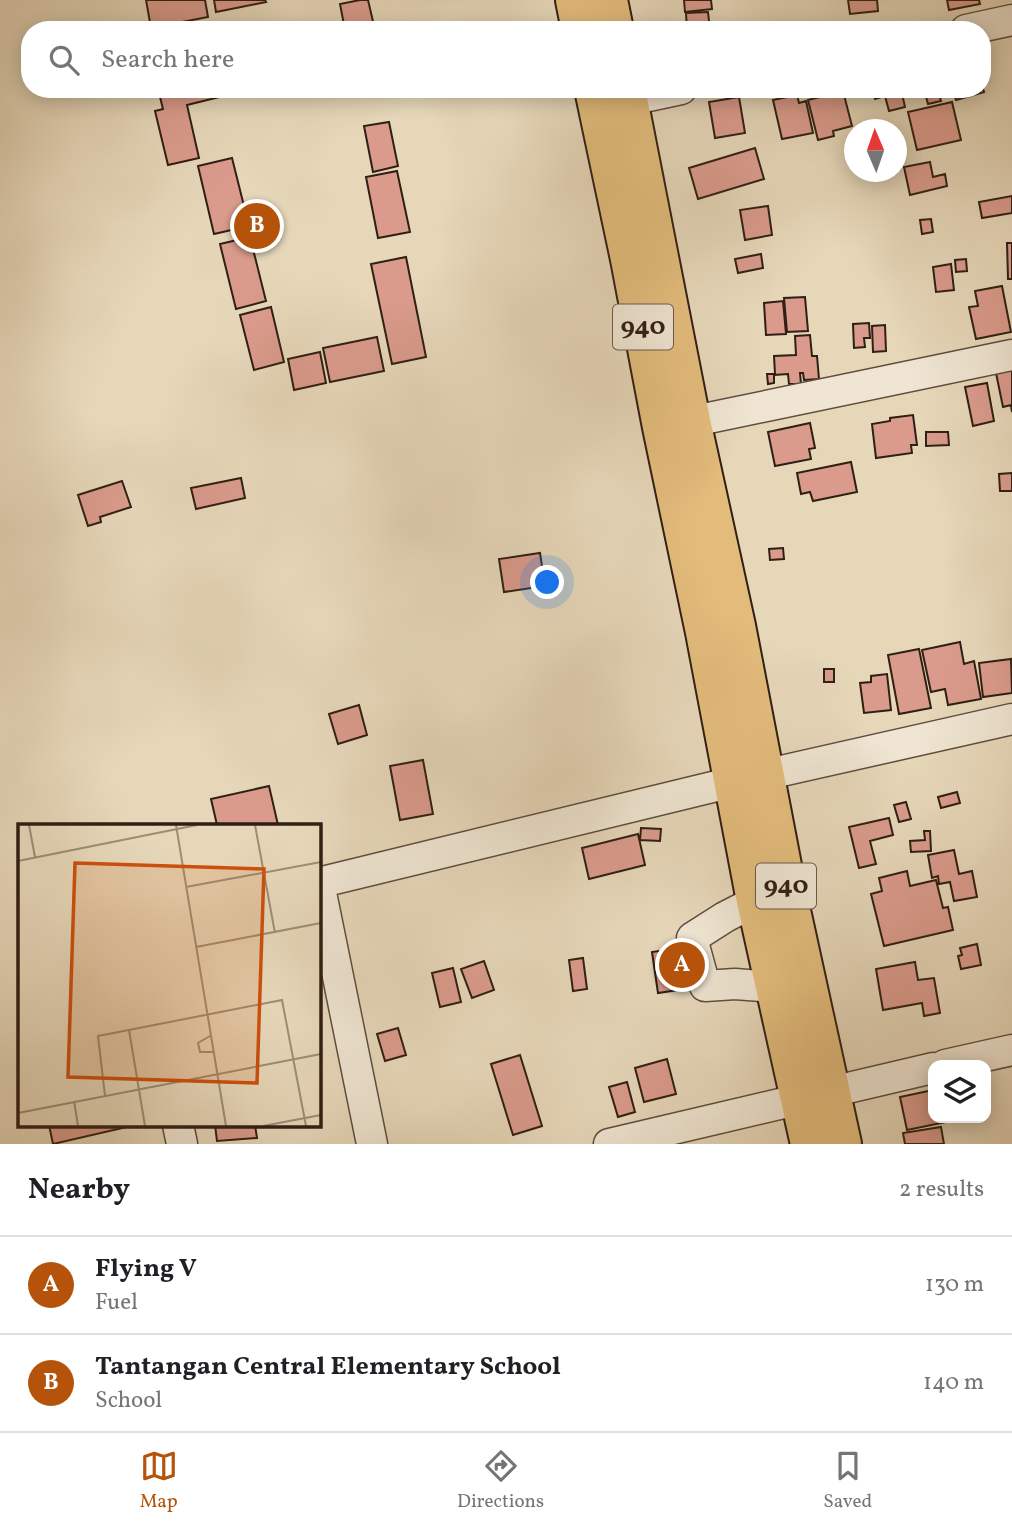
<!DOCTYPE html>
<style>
body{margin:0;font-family:Vollkorn,serif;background:#f6f6f6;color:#202124}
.controls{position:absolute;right:21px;bottom:21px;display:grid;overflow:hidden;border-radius:14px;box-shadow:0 4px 18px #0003}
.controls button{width:63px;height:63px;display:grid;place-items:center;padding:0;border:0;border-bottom:2px solid #e0e0e0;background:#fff;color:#202124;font:35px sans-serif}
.compass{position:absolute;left:844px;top:119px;width:63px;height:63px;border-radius:50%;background:#fff;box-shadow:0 4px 18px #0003;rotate:358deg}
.you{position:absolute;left:548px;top:583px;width:24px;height:24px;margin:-18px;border:5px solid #fff;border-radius:50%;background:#1a73e8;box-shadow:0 0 0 10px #1a73e833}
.badge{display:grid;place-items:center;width:46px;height:46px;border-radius:50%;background:#b45309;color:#fff;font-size:23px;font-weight:700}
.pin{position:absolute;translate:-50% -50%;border:4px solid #fff;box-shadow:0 2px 7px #0006}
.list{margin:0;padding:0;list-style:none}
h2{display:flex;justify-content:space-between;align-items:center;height:91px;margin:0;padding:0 28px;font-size:30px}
h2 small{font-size:23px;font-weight:400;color:#757577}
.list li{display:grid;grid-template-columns:46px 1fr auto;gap:21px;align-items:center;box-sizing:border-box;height:98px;padding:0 28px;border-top:2px solid #e0e0e0}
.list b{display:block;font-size:26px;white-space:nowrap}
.list p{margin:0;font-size:23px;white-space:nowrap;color:#757577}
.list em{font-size:23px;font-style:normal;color:#757577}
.icon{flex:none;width:38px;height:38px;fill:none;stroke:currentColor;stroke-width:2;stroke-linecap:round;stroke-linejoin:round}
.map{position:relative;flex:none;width:1012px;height:1144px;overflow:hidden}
.search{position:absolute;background:#fff;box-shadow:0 4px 18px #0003;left:21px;right:21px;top:21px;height:77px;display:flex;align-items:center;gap:18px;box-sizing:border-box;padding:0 24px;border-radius:28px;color:#757577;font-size:26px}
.sheet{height:287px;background:#fff}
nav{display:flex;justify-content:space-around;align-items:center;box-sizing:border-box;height:98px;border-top:2px solid #e0e0e0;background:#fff;font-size:19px;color:#757577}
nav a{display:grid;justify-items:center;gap:4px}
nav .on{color:#b45309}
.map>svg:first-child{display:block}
.building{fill:#da9b8c;stroke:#301f14;stroke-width:2}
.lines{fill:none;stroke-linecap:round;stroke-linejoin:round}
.minor-casing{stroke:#5e4d3d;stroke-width:33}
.highway-casing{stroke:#301f14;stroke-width:42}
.minor{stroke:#efe5d2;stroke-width:30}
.highway{stroke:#e3bc7c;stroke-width:38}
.labels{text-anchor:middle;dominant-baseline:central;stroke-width:5;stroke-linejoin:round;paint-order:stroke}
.shield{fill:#efe5d2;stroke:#695a4d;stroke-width:2}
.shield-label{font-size:26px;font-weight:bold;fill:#301f14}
.inset-road{fill:none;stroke:#9d8d77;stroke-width:2}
.view{fill:#cc500d;fill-opacity:0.15;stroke:#cc500d;stroke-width:3.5}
.inset-edge{fill:none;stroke:#301f14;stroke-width:3.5}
</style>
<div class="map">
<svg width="1012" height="1144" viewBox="0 0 1012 1144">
<rect width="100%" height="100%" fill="#e6d7b9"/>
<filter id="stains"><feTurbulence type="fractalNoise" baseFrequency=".00286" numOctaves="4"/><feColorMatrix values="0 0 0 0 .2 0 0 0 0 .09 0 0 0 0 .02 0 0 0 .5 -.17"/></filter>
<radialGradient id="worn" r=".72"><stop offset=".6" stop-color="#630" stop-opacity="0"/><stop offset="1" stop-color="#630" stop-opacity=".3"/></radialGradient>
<!-- building -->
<path class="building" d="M146,0h59l3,17 -57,11z
M214,0h51l1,2 -50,10z
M360,0h8l7,30h-30l-5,-26z
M684,0h27l1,9 -27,3z
M848,0h29l1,11 -28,3z
M947,0h32l1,4 -31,6z
M708,12l2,18h-23l-1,-17z
M982,85l2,7 -28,8 -3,-11h29z
M158,89h90v1l-61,15 12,53 -31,7 -13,-54 8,-2z
M872,89h29l4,18 -16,4 -4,-15 -10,3z
M909,89h29l3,12 -13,3 -3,-11 -14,4z
M843,91l9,35 -19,5 1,5 -16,4 -10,-40z
M797,95l2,8 7,-2 7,32 -31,6 -9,-39z
M739,97l6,36 -30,5 -6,-36z
M952,102l9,38 -44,10 -9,-38z
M389,122l9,44 -25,6 -9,-46z
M755,148l9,31 -66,20 -9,-31z
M232,158l17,68 -35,8 -16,-68z
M930,162l3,15 12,-3 2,12 -37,9 -6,-28z
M397,171l13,61 -32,6 -12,-61z
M1012,196v17l-30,5 -3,-16z
M768,206l4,29 -27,5 -5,-30z
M931,219l2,13 -11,2 -2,-14z
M250,237l16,64 -30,8 -16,-65z
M1007,243h5v36h-4z
M761,254l2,14 -25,5 -3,-14z
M406,257l20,100 -34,7 -21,-100z
M966,259l1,12 -11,1 -1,-12z
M951,264l3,26 -18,2 -3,-25z
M1002,286l9,46 -35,7 -7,-32 9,-1 -3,-15z
M805,297l3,34 -21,1 -3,-34z
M783,301l3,33 -20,1 -2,-32z
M271,307l13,55 -30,8 -14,-55z
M869,323l1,15h-6l1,9 -11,1 -1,-24z
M885,325l1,26 -13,1 -1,-26z
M810,335l2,21h5l2,23 -15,1 -1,-7h-3l1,11h-12l-1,-10 -14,1v8l-6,1 -1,-10h8l-1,-18 22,-1 -1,-19z
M377,337l7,34 -54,11 -7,-34z
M320,352l6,31 -32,7 -6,-31z
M1012,370v42l-1,-7 -8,2 -7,-34z
M987,383l7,38 -21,5 -8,-39z
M913,415l4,30h-6l1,8 -36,5 -4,-34 18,-3v-3z
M810,423l5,25 -6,1 2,10 -36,7 -7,-34z
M926,432h22l1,13 -23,1z
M851,462l6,30 -44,9 -3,-9 -9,2 -4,-21z
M1012,473v18h-12l-1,-17z
M241,478l4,20 -49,11 -5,-21z
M122,481l9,26 -31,10 1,5 -13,4 -10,-31z
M783,548l1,11 -14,1 -1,-11z
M540,553l5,33 -41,6 -5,-33z
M960,642l4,22 10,-3 7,38 -33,6 -3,-16 -14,3 -9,-42z
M919,649l12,59 -32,6 -11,-59z
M1011,659l1,34 -29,4 -4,-34z
M824,669h10v13h-10z
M887,674l4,36 -27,3 -4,-30 11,-1v-6z
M359,705l8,30 -29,9 -9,-30z
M423,760l10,54 -33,6 -10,-54z
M269,786l9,39h-61l-6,-26z
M957,792l3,11 -19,5 -3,-11z
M906,802l5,17 -12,3 -5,-17z
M889,818l4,17 -23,6 6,23 -17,4 -10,-41z
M641,828l20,1 -1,12 -20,-1z
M924,831h6l1,20 -20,1 -1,-11 15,-1z
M638,834l7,31 -56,14 -7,-31z
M954,850l5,24 13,-3 5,26 -23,4 -4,-19 -11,2 -1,-8 -6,2 -4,-23z
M907,871l3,15 26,-6 7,28 5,-1 5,23 -69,16 -13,-52 11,-3 -3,-13z
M977,944l4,21 -20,4 -3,-13 4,-1 -2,-7z
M686,947l6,41 -34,5 -6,-41z
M583,958l4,31 -14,2 -4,-31z
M484,961l10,29 -22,8 -11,-29z
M915,962l3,18 16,-2 6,35 -16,3 -2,-13 -39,7 -7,-41z
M453,968l8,34 -21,5 -8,-34z
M398,1028l8,27 -21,6 -8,-27z
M520,1055l22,71 -29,9 -22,-71z
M667,1059l9,35 -32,8 -9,-34z
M627,1082l8,30 -17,5 -9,-30z
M933,1090v28h12l1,4 -39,8 -7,-33z
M49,1125h78v2l-74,17z
M215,1125h40l2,13 -40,3z
M941,1127l3,17h-39l-2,-11z"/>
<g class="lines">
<defs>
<path id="minor" d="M966,30l46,-10
M606,105l75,-16
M670,426l342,-71
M318,883l415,-101 279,-63
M319,883l53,261
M756,901l-31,16 -33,21 13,48 30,-2 39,3
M945,1065l67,-15
M178,1125l4,19
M609,1144l324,-76"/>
<path id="highway" d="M575,0l6,30
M608,0l6,30
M594,89l36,170 32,168 43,205 51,269 54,243
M626,89l65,332 45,205 52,271 54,247"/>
</defs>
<!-- minor casing -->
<use href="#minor" class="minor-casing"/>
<!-- highway casing -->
<use href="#highway" class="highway-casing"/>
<!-- minor -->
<use href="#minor" class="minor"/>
<!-- highway -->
<use href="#highway" class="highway"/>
</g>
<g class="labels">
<!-- shield labels -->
<g class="shield">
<rect x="613" y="304.5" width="60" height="45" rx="5"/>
<rect x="756" y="863.5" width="60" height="45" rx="5"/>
</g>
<g class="shield-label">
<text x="643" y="327">940</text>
<text x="786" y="886">940</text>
</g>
</g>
<!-- overview -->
<g transform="translate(18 824)">
<rect width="303" height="303" fill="#e6d7b9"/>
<path class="inset-road" d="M11,1l6,32M158,1l50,301M237,1l20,108M0,37l179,-36M168,63l135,-25M178,123l125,-24M111,206l16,96M192,212l-12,7 2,9h13M87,272l-7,-60 184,-36 24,126M56,277l4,25M0,289l303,-59M245,302l58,-11"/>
<path class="view" d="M57,39l189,6 -7,214 -189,-6z"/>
<rect width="303" height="303" class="inset-edge"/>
</g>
<rect width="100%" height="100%" filter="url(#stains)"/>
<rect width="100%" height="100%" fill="url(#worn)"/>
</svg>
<div class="controls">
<button><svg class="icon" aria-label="layers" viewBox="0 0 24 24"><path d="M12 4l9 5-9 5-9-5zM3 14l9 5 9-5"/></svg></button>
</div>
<svg class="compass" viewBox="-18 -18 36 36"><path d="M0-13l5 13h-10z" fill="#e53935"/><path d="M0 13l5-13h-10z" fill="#757577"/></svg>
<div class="you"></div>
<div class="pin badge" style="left:682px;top:965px">A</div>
<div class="pin badge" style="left:257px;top:226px">B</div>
<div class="search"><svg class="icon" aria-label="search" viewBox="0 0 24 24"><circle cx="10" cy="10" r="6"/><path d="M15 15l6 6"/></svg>Search here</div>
</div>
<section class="sheet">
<h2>Nearby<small>2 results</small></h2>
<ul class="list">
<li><span class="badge">A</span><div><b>Flying V</b><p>Fuel</p></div><em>130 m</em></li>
<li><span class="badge">B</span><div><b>Tantangan Central Elementary School</b><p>School</p></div><em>140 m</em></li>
</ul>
</section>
<nav>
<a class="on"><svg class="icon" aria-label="map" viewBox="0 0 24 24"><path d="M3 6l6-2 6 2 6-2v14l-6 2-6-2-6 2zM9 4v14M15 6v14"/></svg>Map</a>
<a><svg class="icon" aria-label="directions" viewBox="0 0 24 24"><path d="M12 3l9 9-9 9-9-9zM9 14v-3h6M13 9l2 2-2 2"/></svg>Directions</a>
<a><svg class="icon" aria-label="saved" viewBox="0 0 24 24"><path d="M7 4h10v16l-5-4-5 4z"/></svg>Saved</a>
</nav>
